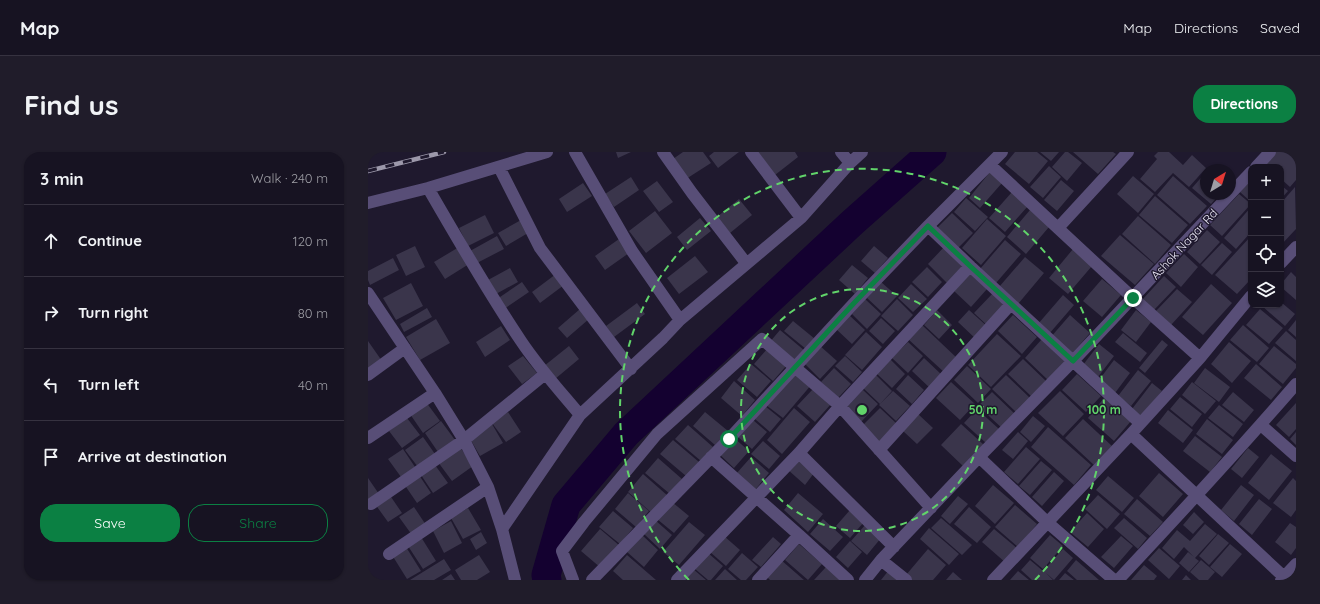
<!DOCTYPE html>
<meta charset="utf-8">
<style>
body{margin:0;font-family:Quicksand,sans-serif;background:#201c2a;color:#f1f3f6}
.controls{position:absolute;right:12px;top:12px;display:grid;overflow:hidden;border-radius:8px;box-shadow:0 1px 3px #0004}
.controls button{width:36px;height:36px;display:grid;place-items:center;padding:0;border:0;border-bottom:1px solid #363240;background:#171322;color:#f1f3f6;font:20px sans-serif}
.compass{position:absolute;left:832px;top:12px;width:36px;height:36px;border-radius:50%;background:#171322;box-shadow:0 1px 3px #0004;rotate:38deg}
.stop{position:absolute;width:12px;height:12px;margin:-9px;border:3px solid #0b8043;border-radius:50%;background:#fff}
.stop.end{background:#0b8043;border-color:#fff;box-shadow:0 1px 4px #0008}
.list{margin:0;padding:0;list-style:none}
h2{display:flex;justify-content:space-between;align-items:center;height:52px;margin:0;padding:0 16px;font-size:17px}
h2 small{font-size:13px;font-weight:400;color:#9e9ea5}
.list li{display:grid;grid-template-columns:26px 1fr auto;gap:12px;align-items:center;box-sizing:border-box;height:72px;padding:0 16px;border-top:1px solid #363240}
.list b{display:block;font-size:15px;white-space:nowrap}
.list em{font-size:13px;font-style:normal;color:#9e9ea5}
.actions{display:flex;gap:8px;padding:12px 16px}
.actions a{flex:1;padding:9px 0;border:1px solid #0b8043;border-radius:16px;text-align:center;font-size:14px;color:#0b8043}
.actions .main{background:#0b8043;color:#fff}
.icon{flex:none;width:22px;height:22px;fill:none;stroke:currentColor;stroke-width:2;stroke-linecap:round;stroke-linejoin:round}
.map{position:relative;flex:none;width:928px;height:428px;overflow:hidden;border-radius:16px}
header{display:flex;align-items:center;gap:24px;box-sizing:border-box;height:56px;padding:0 20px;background:#171322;border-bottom:1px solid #363240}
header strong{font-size:19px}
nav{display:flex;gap:22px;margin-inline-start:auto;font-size:14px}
.intro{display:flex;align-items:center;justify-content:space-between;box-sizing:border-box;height:96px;padding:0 24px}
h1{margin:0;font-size:28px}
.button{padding:10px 18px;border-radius:16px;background:#0b8043;color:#fff;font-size:14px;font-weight:700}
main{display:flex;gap:24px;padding:0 24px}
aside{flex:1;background:#171322;border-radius:16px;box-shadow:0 1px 3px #0004}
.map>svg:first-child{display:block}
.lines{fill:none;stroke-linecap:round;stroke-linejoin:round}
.river{stroke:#140130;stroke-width:29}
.building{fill:#3a354b}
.minor{stroke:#584e77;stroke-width:12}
.rail-casing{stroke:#9c98aa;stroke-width:4.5}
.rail{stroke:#1f192e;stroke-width:3;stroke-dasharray:9;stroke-linecap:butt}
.route{stroke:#0b8043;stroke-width:5}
.ring{fill:none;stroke:#61d46a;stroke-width:2;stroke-dasharray:7 5}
.labels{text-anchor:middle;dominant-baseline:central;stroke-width:3;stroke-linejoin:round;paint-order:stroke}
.street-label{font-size:12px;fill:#edeaf9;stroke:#1f192e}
.centre{fill:#61d46a;stroke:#1f192e;stroke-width:2}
.ring-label{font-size:12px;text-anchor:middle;font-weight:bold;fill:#61d46a;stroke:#1f192e;stroke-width:3;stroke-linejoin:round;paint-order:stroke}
</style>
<header>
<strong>Map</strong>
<nav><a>Map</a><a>Directions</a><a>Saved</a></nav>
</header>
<div class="intro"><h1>Find us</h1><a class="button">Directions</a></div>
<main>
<aside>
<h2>3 min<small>Walk · 240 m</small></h2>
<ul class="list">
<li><svg class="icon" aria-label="ahead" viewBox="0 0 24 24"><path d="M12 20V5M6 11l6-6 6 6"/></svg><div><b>Continue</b></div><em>120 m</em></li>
<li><svg class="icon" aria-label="right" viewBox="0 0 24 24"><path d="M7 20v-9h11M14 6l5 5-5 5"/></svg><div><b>Turn right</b></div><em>80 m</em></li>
<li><svg class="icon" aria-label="left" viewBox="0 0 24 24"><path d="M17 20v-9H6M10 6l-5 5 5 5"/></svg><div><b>Turn left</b></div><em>40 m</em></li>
<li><svg class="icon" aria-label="arrive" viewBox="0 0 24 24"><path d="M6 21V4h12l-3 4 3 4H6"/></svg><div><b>Arrive at destination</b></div></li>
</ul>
<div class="actions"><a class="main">Save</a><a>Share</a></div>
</aside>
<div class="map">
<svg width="928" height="428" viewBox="0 0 928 428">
<rect width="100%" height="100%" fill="#1f192e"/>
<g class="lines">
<!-- river -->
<path class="river" d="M179,428l-1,-5 20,-70 60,-71 227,-212 79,-70"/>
</g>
<!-- building -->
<path class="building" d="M248,0h15l-13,6z
M315,0h20l8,11 -25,16 -13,-20z
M346,0h25l-21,16 -9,-12z
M389,0h38l3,5 -23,18z
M647,0h22l11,9 -19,23 -24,-20z
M672,0h19l-8,9z
M697,0h3l14,11 -15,18 -15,-14z
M705,0h40l3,2 -18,20z
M790,0h11l14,13 9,-10 14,13 -17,19 -16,-14 -18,19 -15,-13 17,-20 -3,-3z
M908,0h20v28l-6,7 -9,-8v-12h-13l-3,-3z
M681,14l12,11 -18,21 -13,-11z
M622,20l12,11 -22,25 -11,-10z
M838,20v22h14l-9,10 -19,-16z
M765,24l21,18 -16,19 -21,-19z
M805,24l34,30 -17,18 -33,-29z
M263,25l8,13 -25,17 -9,-13z
M693,28l13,11 -17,20 -13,-11z
M883,28v22l-11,-10z
M289,29l16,21 -14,10 -16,-21z
M215,31l9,13 -25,16 -8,-13z
M913,33l7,6 -7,8z
M927,35l1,42 -15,16v-42z
M644,40l16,14 -23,26 -16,-14z
M871,42l12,10 -29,32 -12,-11z
M787,44l33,29 -16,18 -33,-28z
M598,46l22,19 -13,14 -21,-19z
M371,47l13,16 -22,18 -13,-16z
M883,55v25l-15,17 -12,-11z
M662,58l19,17 -23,27 -19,-17z
M287,59l17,22 -26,20 -17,-22z
M584,61l21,20 -15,15 -22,-19z
M117,63l9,18 -26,13 -9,-18z
M770,64l33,29 -16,19 -33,-30z
M332,66l11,13 -24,19 -10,-13z
M619,67l19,17 -25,29 -19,-17z
M153,68l7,13 -22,13 -8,-13z
M839,78l13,12 -20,22 -13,-12z
M752,83l34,29 -19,21 -34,-29z
M129,84l7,13 -27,14 -7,-12z
M883,84v43l-14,15 -22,-19z
M251,87l10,14 -24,17 -10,-14z
M637,88l16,14 -25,29 -16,-14z
M854,91l10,9 -20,23 -11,-10z
M47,94l10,21 -19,9 -10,-21z
M506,94l14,12 -13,15 -14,-12z
M577,94l19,19 -17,18 -19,-19z
M91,95l10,17 -24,15 -11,-17z
M705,97l19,17 -24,28 -19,-16z
M816,102l14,13 -17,20 -15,-14z
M327,104l13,16 -29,22 -12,-16z
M657,105l19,16 -26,31 -19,-17z
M25,106l6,12 -29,15 -2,-5v-9z
M484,113l16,13 -13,16 -16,-14z
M559,115l15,15 -14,15 -16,-15z
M142,116l8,14 -22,12 -8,-14z
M923,120l5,5v23l-15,-13v-3z
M603,121l16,16 -16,18 -17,-16z
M188,122l8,11 -24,18 -8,-11z
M796,124l12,11 -22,23 -12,-10z
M734,127l19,16 -19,22 -19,-16z
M154,130l7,10 -25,17 -7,-10z
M513,130l16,14 -15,16 -15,-14z
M43,131l12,23 -27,14 -13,-22z
M543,132l16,15 -14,13 -15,-14z
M843,132l21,19 -29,32 -21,-18z
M809,137l15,13 -21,23 -15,-14z
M625,141l14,14 -18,20 -15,-14z
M695,143l11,10 -25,29 -11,-10z
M497,147l16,15 -14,15 -15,-15z
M529,147l16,16 -15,16 -17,-15z
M913,150l14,12 -10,12 -23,-20 19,-1z
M269,151l8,11 -31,23 -8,-11z
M59,156l5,9 -28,15 -4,-8z
M212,157l9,10 -22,19 -9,-10z
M892,157l23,19 -14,16 -23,-19z
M569,158l15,15 -13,14 -15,-14z
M601,158l20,18 -12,12 -19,-18z
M768,158l15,12 -15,20 -15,-12z
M481,163l16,15 -13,14 -16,-15z
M645,163l24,22 -15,17 -24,-23z
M702,163l20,18 -20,23 -20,-18z
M513,166l14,13 -12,13 -14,-13z
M68,167l14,24 -30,17 -14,-23z
M928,168v17l-8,-7z
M425,169l22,18 -9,10 -22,-18z
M554,173l36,34 -13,14 -37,-34z
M875,173l26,23 -12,14 -27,-22z
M133,174l9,14 -25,17 -9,-15z
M412,178l25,21 -11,13 -25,-21z
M918,179l10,9v21l-21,-18z
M498,180l16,15 -20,23 -17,-15z
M755,181l24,20 -7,9 -25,-20z
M629,182l24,22 -30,31 -23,-22z
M674,187l26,24 -18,19 -25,-24z
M794,188l6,5 -23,28 -6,-5z
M0,189l14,20 -14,11z
M540,190l15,14 -15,17 -16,-15z
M861,190l22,19 -19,22 -21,-19z
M731,192l15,12 -16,21 -15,-12z
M451,193l18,16 -17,18 -17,-17z
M201,194l10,13 -24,20 -11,-13z
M906,194l22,18v4l-13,16 -24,-20z
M400,196l19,17 -14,16 -19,-17z
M155,204l14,17 -15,11 -14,-18z
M477,204l17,16 -9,10 -18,-16z
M556,206l19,18 -12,13 -19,-18z
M522,207l15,15 -13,14 -16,-15z
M655,207l24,23 -15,15 -24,-23z
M746,208l16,13 -15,20 -16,-13z
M383,212l20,17 -14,16 -20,-17z
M888,212l26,23 -11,13 -27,-22z
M599,214l24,23 -13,14 -24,-23z
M466,216l17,16 -13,14 -17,-16z
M837,216l25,19 -11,15 -25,-19z
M428,218l16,14 -29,34 -17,-13z
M770,218l13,11 -20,25 -13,-10z
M507,222l17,17 -12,13 -18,-17z
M709,222l24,22 -15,16 -24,-22z
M540,223l16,15 -12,14 -16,-15z
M638,223l24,23 -14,14 -24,-23z
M366,229l21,19 -13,16 -21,-18z
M583,230l24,22 -15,16 -24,-22z
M824,230l24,19 -11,13 -23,-19z
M784,231l10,8 -21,25 -9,-7z
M445,237l18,15 -16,18 -18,-16z
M495,238l15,14 -17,18 -15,-14z
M525,239l17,15 -14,15 -17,-16z
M692,239l24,23 -21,22 -25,-23z
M624,240l24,23 -13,14 -25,-23z
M865,240l21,18 -10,12 -22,-17z
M812,245l22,17 -10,13 -22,-18z
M736,246l27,23 -17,20 -26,-23z
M58,250l14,19 -17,12 -13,-19z
M928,251v26l-7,8 -13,-12z
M851,253l24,19 -10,13 -25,-19z
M397,254l16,13 -11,13 -15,-13z
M426,256l16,14 -28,32 -15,-14z
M512,256l17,16 -18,18 -17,-16z
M609,257l22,20 -13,14 -22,-20z
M800,258l25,20 -10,13 -25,-20z
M140,260l13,20 -15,10 -14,-19z
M337,260l23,19 -13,14 -22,-19z
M550,262l15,14 -16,16 -14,-13z
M665,264l12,10 -14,16 -11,-10z
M39,266l13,17 -18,13 -13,-17z
M715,267l29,27 -18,19 -29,-27z
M839,267l26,21 -11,14 -26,-20z
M385,268l14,12 -15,17 -14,-12z
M73,269l14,19 -17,12 -13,-19z
M124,272l11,19 -23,13 -11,-19z
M593,272l23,21 -20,22 -23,-22z
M320,273l25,22 -12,14 -26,-22z
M680,275l43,38 -17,20 -43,-38z
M650,280l10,9 -15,18 -11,-9z
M928,280v13l-6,-6z
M827,284l27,21 -12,15 -27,-21z
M55,285l12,17 -17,13 -13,-17z
M365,285l16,14 -15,17 -15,-14z
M305,288l26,22 -13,14 -26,-22z
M395,289l17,15 -11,13 -18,-15z
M92,295l13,19 -21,15 -14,-19z
M658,295l14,12 -22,25 -14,-12z
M880,296l11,9 -17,21 -11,-9z
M35,297l12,18 -14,10 -13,-18z
M903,302l21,17 -23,29 -21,-17z
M383,305l18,16 -14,17 -19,-16z
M290,306l24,21 -12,15 -25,-21z
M429,306l17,15 -9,12 -18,-16z
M673,309l11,9 -22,25 -11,-9z
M67,313l13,18 -15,10 -12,-18z
M686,320l10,9 -22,25 -10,-9z
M791,321l24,21 -20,23 -24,-21z
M275,322l25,22 -15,18 -25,-22z
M51,323l12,18 -14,10 -13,-19z
M740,324l26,22 -12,14 -26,-22z
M0,326l11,16 -11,7z
M925,326l3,3v29l-5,7 -18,-14z
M625,333l21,18 -19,21 -20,-18z
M873,333l13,10 -20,26 -13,-11z
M260,341l21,18 -13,16 -21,-18z
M430,341l25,21 -15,18 -24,-22z
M21,342l13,19 -14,9 -13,-18z
M730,343l22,19 -13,15 -22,-20z
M590,344l10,8 -18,20 -9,-8z
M769,347l26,23 -13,14 -26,-22z
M891,347l13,10 -20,26 -13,-11z
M304,350l17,14 -15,17 -17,-14z
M647,353l22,19 -19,23 -23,-20z
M46,355l12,18 -14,10 -13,-18z
M601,355l22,20 -14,16 -23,-19z
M100,356l13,22 -18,9 -12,-21z
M482,358l14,12 -14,16 -14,-12z
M245,359l20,17 -13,16 -21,-17z
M826,360l10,10 -11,12 -10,-9z
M719,361l17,16 -16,18 -18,-15z
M573,366l31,27 -10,10 -31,-27z
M756,366l23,20 -9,11 -24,-21z
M455,367l20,18 -13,14 -20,-17z
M287,368l17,15 -12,14 -16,-15z
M83,369l11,22 -18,10 -11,-22z
M321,370l16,13 -26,30 -16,-13z
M922,371l6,4v21l-5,7 -16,-13z
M498,372l15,14 -14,17 -16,-14z
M837,372l12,10 -22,24 4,3 -10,11 -10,-9 9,-11 6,5 -10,-10 -10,12 -12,-11 15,-18 13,11z
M561,376l30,26 -10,11 -29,-26z
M232,377l20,17 -19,22 -20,-17z
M626,377l24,20 -12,14 -24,-21z
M113,380l6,11 -11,7 -6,-11z
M850,382l11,9 -20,22 -10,-9z
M274,383l16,15 -14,17 -17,-15z
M682,383l13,11 -20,23 -13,-11z
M356,384l16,14 -14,16 -16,-14z
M753,384l12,10 -19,22 -13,-11z
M53,385l15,24 -13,8 -15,-23z
M405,385l8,7 -20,23 -9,-7z
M482,389l12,11 -14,16 -12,-11z
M431,392l23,20 -14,16 -23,-20z
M862,392l12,10 -20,23 -12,-10z
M38,395l15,24 -14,8 -15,-24z
M791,396l21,18 -11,13 -21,-19z
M560,397l18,16 -13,15h-22l-5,-5z
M695,397l10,9 -19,22 -8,-7 7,7h-21l-11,-10 9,-10 13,11z
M340,401l15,13 -12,14h-3l-14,-12z
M374,401l16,14 -12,13h-5l-13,-11z
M111,403l11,17 -13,8h-16l-6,-10z
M259,403l29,25h-33l-10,-9z
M76,407l7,11 -17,10h-24z
M413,408l23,20h-34l-4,-4z
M708,408l23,20h-22l-10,-9z
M833,408l14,12 -7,8h-9l-9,-8z
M776,413l13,11 -3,4h-23z
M458,415l15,13h-27z
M325,417l13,11h-23z
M357,417l12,11h-22z
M521,418l11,10h-19z
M650,419l11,9h-19z
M585,420l9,8h-16z
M697,421l9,7h-15z
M83,422l4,6h-13z
M818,423l5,5h-9z"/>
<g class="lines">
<!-- minor -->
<path class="minor" d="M207,0l57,99 48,69
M295,0l29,41 54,70
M383,0l50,66
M473,0l9,11
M622,13l143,133 67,60
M131,15l41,81 91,121
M888,15l14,-15
M60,36c30,52 60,104 93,153 18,27 39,50 59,74
M0,51l60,-15 119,-36
M560,74l74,-74
M690,76l70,-76
M913,111l15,-16
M0,141l67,100 29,47 24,47 14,42 13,51
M0,223l37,-27
M893,273l35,31
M763,282l153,143
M0,286l67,-45
M511,298l132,-146
M431,301l95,94
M343,305l88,78
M611,305l68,65 67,58
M3,352l93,-64 81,-66
M134,377l78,-114 83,-77 17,-18 121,-102 49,-55 12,-11
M21,402l99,-67
M513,408l25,20
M205,428l-11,-29 22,-29 73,-88 105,-95 78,67 91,102
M224,428l137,-141 126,-137 73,-76 42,40 170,157
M309,428l122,-127 41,-47 130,-140
M390,428l41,-45 49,45
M497,428l16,-20 98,-103 94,-96 178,-189
M625,428l138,-146 69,-76 51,-62
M750,428c60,-64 120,-129 178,-196
M913,428l15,-16"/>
<defs>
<path id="rail" d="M0,19l76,-19"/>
</defs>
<!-- rail casing -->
<use href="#rail" class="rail-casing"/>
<!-- rail -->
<use href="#rail" class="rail"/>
</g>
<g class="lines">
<!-- route -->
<path class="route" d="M361,287l126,-137 73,-76 42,40 103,95 60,-63"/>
</g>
<!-- distance rings -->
<g class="ring">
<circle cx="494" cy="258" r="121"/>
<path d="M321 428A242 242 0 1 1 667 428"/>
</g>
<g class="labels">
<!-- street labels -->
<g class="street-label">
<text transform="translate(816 92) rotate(-47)">Ashok Nagar Rd</text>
</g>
</g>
<circle cx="494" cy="258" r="6" class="centre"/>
<g class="ring-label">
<text x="615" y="262">50 m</text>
<text x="736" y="262">100 m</text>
</g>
</svg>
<div class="controls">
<button>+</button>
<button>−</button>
<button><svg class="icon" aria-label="locate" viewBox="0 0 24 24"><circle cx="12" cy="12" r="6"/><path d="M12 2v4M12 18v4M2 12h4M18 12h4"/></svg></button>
<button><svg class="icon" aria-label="layers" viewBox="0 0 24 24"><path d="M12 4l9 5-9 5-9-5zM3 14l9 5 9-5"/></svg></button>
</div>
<svg class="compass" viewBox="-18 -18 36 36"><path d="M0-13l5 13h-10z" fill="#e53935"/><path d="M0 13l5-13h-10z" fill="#9e9ea5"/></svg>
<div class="stop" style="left:361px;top:287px"></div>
<div class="stop end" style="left:765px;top:146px"></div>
</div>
</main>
